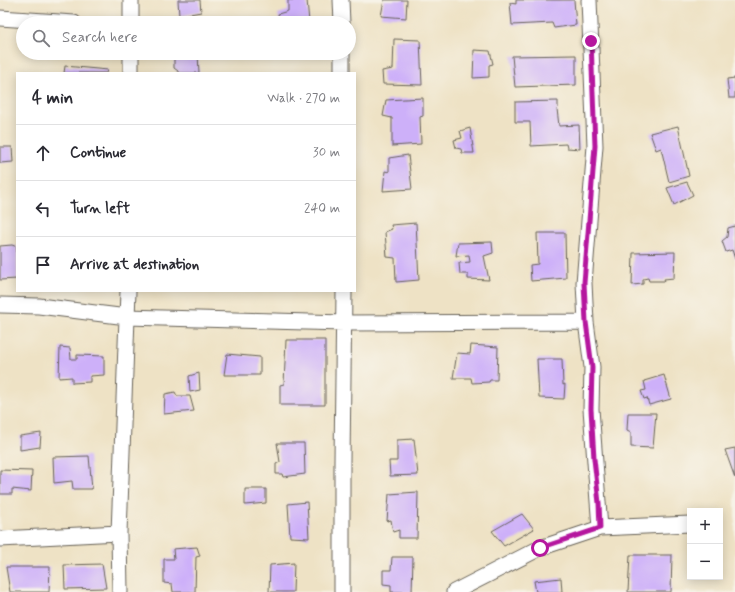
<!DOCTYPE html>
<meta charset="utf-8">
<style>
body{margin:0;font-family:Mynerve,sans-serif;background:#f7f7f7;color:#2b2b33}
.controls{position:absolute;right:12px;bottom:12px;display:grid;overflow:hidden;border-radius:0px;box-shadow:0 2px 10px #0003}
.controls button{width:36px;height:36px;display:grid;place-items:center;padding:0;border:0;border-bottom:1px solid #e1e1e2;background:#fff;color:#2b2b33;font:20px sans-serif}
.stop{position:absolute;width:12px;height:12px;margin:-9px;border:3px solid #b5179e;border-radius:50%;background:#fff}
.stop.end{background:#b5179e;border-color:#fff;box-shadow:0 1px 4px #0008}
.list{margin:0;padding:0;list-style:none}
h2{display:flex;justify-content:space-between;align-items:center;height:52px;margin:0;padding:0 16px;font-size:17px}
h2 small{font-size:13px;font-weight:400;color:#7c7c81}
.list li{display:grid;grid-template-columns:26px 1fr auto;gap:12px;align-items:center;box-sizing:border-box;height:56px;padding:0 16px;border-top:1px solid #e1e1e2}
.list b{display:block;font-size:15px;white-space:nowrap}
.list em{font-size:13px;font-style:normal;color:#7c7c81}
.icon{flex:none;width:22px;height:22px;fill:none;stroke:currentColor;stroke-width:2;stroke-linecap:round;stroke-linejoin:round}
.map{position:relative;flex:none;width:735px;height:592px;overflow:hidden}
.search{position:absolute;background:#fff;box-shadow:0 2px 10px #0003;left:16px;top:16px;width:340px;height:44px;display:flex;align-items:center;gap:10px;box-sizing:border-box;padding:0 14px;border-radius:22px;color:#7c7c81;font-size:15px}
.panel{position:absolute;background:#fff;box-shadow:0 2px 10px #0003;left:16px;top:72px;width:340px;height:220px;border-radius:0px}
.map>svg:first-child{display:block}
.building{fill:#cdb0f9}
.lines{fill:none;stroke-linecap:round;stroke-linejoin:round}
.street-casing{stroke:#666157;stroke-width:17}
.street{stroke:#fff;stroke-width:15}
.route{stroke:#b5179e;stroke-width:5}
</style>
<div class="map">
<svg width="735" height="592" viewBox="0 0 735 592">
<rect width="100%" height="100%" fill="#f7f3e8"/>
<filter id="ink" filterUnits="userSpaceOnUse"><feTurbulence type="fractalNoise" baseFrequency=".025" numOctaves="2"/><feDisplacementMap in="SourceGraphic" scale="8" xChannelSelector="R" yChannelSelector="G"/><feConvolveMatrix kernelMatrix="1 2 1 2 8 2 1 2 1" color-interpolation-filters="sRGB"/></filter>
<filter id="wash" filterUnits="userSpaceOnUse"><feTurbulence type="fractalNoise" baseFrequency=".012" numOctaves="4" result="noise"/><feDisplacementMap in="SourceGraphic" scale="16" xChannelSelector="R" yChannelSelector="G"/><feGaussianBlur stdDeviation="0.9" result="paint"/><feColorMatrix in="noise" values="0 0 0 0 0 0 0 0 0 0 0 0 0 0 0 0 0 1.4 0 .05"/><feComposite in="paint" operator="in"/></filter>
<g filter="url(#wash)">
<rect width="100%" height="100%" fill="#eee2c5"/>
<g id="blocks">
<!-- building -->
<path class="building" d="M178,0h22l1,12 -22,4z
M288,0h19l2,22 -29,1 -2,-9 10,-3z
M384,0h23l-1,18 -25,-2z
M516,0h58l2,25 -22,3 -2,-5 -40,2 -2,-22 6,1z
M394,39l26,1 2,45 -39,-1 -1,-13 11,-2z
M474,50l16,1 3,13 -4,1v12l-16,1z
M178,53h20l1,20h-21v-2l-4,-3v-10l3,-1z
M576,55v30l-61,2 -3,-31z
M65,66l43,4 -1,3h-43z
M735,78v20h-6l-2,-19z
M423,98v18l-3,1 1,27 -29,2v-28l-9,-2 3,-16z
M558,101v7l-1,1 2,17 20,-1 1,24 -13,-1 -1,-4 -35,2 -1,-24h-15v-20z
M678,126l11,50 -20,6 -8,-34 -5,2 -6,-17z
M470,128l4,25h-12l-1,-4 -5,-1 -2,-8 8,-2 -2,-7z
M0,147h12l1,15 -13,1z
M408,155l4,34 -29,2 2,-20 4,1v-14z
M687,182l6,13 -19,10 -7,-17z
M416,223l3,57 -23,2 -1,-24 -8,-1 -2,-25 7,-3 -1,-4z
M735,226v33l-3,-9 -6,2 -4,-11 5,-4 1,-9z
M537,233h28l1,45 -35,3 -1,-16 8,-1z
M492,242l1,11 -9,3 5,24 -21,-1v-5h-8l-1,-11 11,-1 -1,-7 -13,1 2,-13z
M12,245l5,2v32l-17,1v-34z
M675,252l-1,26 -10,1 1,2h-16l-1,-3 -5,1v5l-11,1 1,-32z
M286,340h39v65h-45v-20l4,-1z
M471,345l27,2 -1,33h-7l-1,2 -17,1 -1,-5h-18l4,-25 13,1z
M60,347l10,1 1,11h6v-4l27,1v19l-14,1v6l-18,1v-6l-13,1z
M227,354l33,3v18h-36z
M537,359h25l1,26 2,-1 -1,15 -25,-1z
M199,373l1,17 -10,2 -1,-16z
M664,375l7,24 -22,6 -2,-7 -3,1 -3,-8 5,-1 -2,-9z
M175,392l2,4h13l4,15 -30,3 1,-20z
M628,413h28l-3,35 -22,-1v-15l-4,-2z
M41,433l-1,14 -20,3v-14z
M414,439l4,36 -28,1 -1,-15h8v-21z
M277,443h27l1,31 -22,3 -1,-3h-6v-10l4,-2z
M735,448v30l-10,-28z
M89,456l3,33h-19l-1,-8 -18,2 -1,-26z
M0,470l32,1 -1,20 -19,-2v5h-12z
M245,489h21v14l-21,2z
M418,492l-1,46h-18v-8l-6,2 -2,-12 -4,1 2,-27z
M307,502l2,36 -19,-1 -2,-33z
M522,514l12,15 -30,17 -12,-15z
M197,547l3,9 -4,1 -1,35h-22l-1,-8 -8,-1v-24h10l-1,-10z
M630,555h42l-1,37h-43z
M392,557h21l-1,35h-21v-7l-8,-1v-14h8z
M294,563l-1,29h-24l1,-27z
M102,564l4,24 -41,1 -1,-24z
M6,567h44l-1,25h-39z
M561,578l1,14h-26l-2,-11z"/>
</g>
</g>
<g filter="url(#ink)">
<use href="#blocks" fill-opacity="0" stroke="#666157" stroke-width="1"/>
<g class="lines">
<defs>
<path id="street" d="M341,0l1,23
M0,18l74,5
M131,23v-23
M131,53v20
M342,53v20
M0,305l39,1 88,11 217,6 242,-1
M600,528l90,-4
M0,539l119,-6
M120,592l-1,-59 9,-242
M342,592v-131l2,-170
M454,592l86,-44 60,-20 -9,-119 1,-42 -6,-45 -2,-39 11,-137 -6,-146"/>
</defs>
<!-- street casing -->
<use href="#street" class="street-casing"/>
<!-- street -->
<use href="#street" class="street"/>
</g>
</g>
<g class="lines" filter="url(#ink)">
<!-- route -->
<path class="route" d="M540,548l60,-20 -1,-25 -5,-44 -3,-50 1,-42 -6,-45 -2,-39 11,-137 -4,-105"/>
</g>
</svg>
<div class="controls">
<button>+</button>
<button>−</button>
</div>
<div class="stop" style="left:540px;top:548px"></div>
<div class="stop end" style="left:591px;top:41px"></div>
<div class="search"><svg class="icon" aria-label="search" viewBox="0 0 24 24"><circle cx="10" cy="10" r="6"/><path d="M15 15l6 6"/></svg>Search here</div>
<section class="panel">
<h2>4 min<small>Walk · 270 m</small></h2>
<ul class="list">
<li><svg class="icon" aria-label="ahead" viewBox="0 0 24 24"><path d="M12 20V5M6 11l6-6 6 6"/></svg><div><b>Continue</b></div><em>30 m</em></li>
<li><svg class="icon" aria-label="left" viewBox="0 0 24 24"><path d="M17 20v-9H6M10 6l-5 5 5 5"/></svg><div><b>Turn left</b></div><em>240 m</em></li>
<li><svg class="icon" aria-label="arrive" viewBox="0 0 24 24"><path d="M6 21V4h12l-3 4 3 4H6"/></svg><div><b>Arrive at destination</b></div></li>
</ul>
</section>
</div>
